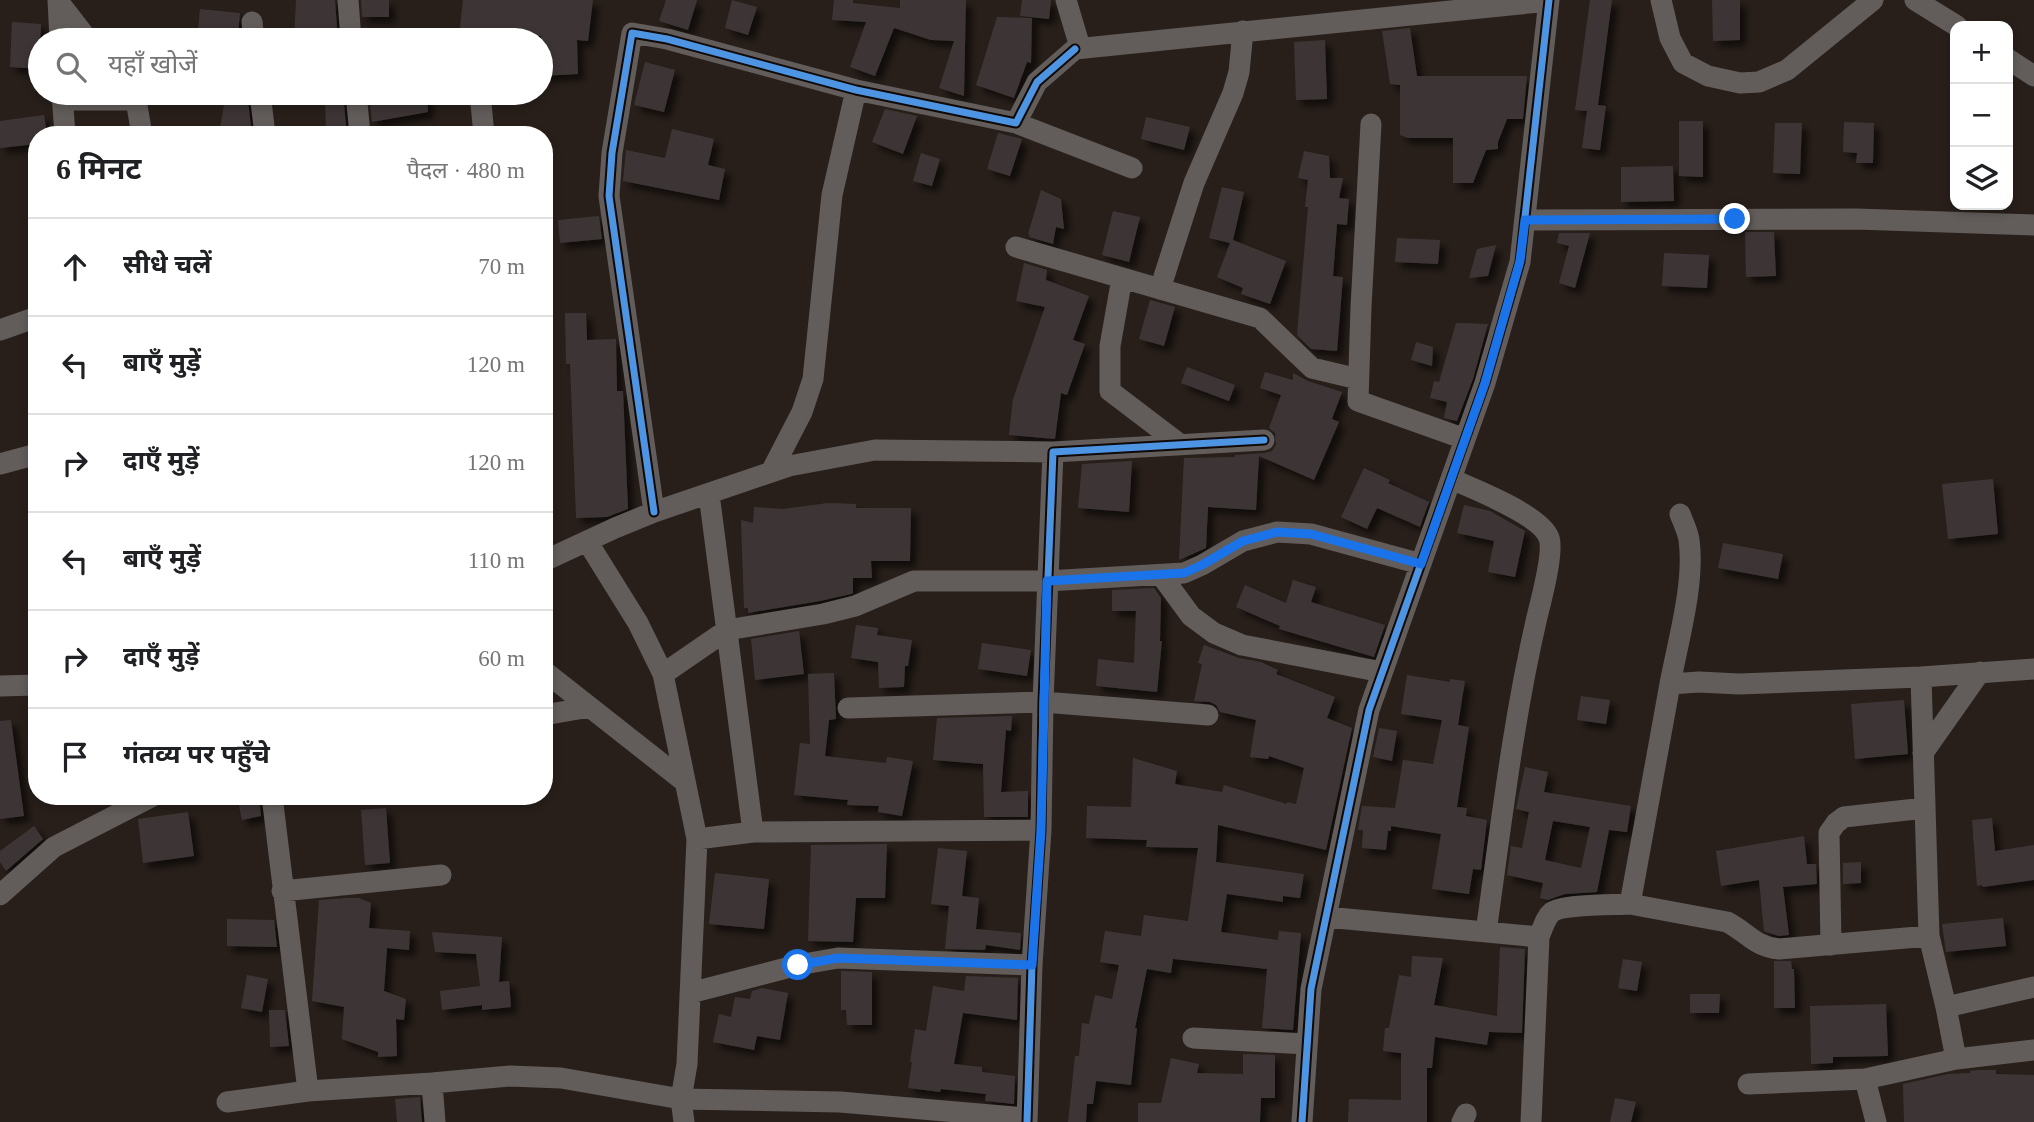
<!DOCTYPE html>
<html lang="hi">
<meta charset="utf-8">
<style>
body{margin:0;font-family:"Times New Roman","Noto Sans Devanagari",serif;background:#f6f6f6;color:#202124}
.controls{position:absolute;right:21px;top:21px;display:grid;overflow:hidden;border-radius:14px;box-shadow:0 4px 10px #0003}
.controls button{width:63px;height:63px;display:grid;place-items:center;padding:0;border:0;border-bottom:2px solid #e0e0e0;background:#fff;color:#202124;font:35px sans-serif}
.stop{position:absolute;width:21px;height:21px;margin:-16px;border:5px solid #1a73e8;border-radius:50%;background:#fff}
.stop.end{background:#1a73e8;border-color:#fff;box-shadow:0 2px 7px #0008}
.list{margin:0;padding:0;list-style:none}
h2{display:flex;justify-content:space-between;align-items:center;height:91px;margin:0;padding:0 28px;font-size:30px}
h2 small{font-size:23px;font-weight:400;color:#757577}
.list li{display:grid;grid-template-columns:46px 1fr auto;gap:21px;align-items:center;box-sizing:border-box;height:98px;padding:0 28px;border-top:2px solid #e0e0e0}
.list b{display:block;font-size:26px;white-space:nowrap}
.list em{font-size:23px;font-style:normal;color:#757577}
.icon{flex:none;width:38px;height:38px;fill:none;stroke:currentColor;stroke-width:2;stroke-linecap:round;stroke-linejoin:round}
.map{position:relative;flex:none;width:2034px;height:1122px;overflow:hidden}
.search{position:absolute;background:#fff;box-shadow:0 4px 10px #0003;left:28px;top:28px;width:525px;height:77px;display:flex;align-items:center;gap:18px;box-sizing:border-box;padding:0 24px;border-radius:38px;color:#757577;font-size:26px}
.panel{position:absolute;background:#fff;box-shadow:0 4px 10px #0003;left:28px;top:126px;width:525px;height:679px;border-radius:28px}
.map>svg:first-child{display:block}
.building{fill:#3c3635;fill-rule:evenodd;filter:url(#shadow)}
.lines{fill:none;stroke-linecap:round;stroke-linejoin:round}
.minor{stroke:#625d5b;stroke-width:21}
.cycleway-casing{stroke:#100906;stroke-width:11}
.cycleway{stroke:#4d94e3;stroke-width:7}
.route{stroke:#1a73e8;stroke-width:9}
</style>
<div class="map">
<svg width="2034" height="1122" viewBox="0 0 2034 1122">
<defs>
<filter id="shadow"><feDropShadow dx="6" dy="6" stdDeviation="3.5" flood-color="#0009"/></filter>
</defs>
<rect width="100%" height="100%" fill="#281f1a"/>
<!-- building -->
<path class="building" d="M296,0h39l3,40h-44z
M361,0h28v17h-27z
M463,0h130l-5,41 -11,-1 1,34 -37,2v-40l-81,-8z
M666,0h31l-9,30 -29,-9z
M732,0l25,7 -9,28 -23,-7z
M834,0h19v3l47,5v-8h66l-2,96 -25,-8 15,-47 -23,-1 -37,-12 -19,48 -25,-9 16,-45 -34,-2z
M1022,0h29l-2,19 -29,-3z
M1590,0h22l-14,105 8,1 -6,44 -18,-2 5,-37 -12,-1z
M1712,0h28v40l-27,1z
M200,9l40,4 -2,22 -40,-4z
M997,17l35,1 -1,45 -4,-1 -13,36 -38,-13z
M12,22l29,2 -2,45 -29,-2z
M1410,28l7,48h110l-4,43h-16l-9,23v7l-12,1 -13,33h-20v-45h-45l-8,-3v-50l-10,-1 -8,-53z
M1325,40l2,59 -31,1 -2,-58z
M645,62l30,8 -11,42 -30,-7z
M226,93h21l5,42h-33z
M369,93h58l1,19 -56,10z
M325,94h18l4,41h-21z
M885,109l32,7 -14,38 -31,-12z
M44,115l3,20h-10v9l-37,4v-27z
M1146,117l44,10 -6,23 -43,-11z
M1679,121h24v56l-24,-1z
M1844,122l30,1 -1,40h-17l1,-10 -14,-1z
M1775,123h27l-2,51 -27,-1z
M672,129l42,10 -6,26 17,4 -6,31 -96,-19 3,-31 39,8z
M998,133l24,6 -12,37 -23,-7z
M1304,151l25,5 1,22h13l-4,20 10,1 -2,26 -10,-1 -4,52 10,1 -6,74 -26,-2 -14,-14 11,-128h-3l3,-27 -10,-2z
M921,153l19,6 -8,27 -19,-5z
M1673,166l1,35 -53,1v-35z
M1222,187l22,5 -11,48 53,21 -16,43 -29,-10 2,-6 -26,-11 13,-34 -21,-5z
M1041,190l20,9 3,30 -8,-2 -3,17 -24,-7 1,-2 -2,-1z
M1113,211l27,6 -11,45 -27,-7z
M599,216l3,23 -42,4 -2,-23z
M1745,232h29l2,44 -30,1z
M1559,233h31l-15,55 -16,-5 10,-37 -12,-3z
M1397,238l43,2 -2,24 -43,-2z
M1496,245l-8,31 -19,2 8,-29z
M1664,253l45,2 -2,33 -45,-2z
M1024,263l23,7 -1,10 43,16 -16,44 12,4 -18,51 -6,-2 -6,46 -46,-4 4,-36 32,-92 -29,-6z
M1150,300l25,7 -11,39 -25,-7z
M565,313h21l1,27 29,-1 1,52h6l5,118 -21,8 -31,1 -6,-154h-4z
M1456,323l32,1 -15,55 -16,42 -13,-3 3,-16 -17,-4 4,-17 5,1z
M1416,342l17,5 -1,19 -21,-6z
M1187,367l48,18 -6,16 -48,-18z
M1265,372l28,8v-7l15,8 34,11 -10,27 7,3 -25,58 -55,-24 -3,54 -48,-3 -2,41 -27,12 5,-102 51,-1v-2l30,-2 7,-2 4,-6 -1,-12 -6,-5 12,-33 -21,-7z
M1132,461l-3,51 -51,-4 4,-44z
M1364,468l26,12 -2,3 41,19 -9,25 -43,-19 -10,21 -26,-12z
M1993,479l5,55 -50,5 -6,-55z
M828,503l28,1v4h55l-1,53h-39l1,17h-19v15l-2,1 -31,7 -72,12v-5h-4l-3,-88 12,3 1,-16 29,2z
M1464,505l26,6 35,20 -10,46 -27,-5 6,-31 -37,-8z
M1723,543l60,11 -5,25 -60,-11z
M1293,580l23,7 -5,15 74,23 -11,32 -95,-28 1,-3 -44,-19 9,-22 41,18z
M1154,588l7,10 -1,43h2l-5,51 -61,-6 2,-27 36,4 2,-52h-24v-21z
M856,625l22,3 -1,7 35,5 -4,26h-3l-1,21 -25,1 -1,-26 -27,-4z
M799,631l5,43 -49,6 -4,-41z
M982,643l49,7 -4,26 -49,-7z
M1204,645l35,13 22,4 17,8 -2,4 59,23 -8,21 25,10 -26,122 -108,-25 -2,37 88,12 -4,24 -17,-2v6l-56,-8 -6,38 57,8 1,-9 22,2 -8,97 -31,-2 5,-59 -94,-10 -2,14 -24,-4 -12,59h2l-6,57 -35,-4 -3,23h-6l-1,18h-18l7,-66h4l3,-33 7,1 6,-29 17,4 7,-34 -19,-3 5,-31 36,5 3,-21 44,6 10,-73 -52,-1 1,-7 -61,-2 1,-32 44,1 2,-49 44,13 -2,13 47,8 2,-7 63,19v-2l9,2 8,-36 -35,-12 -1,3 -18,-2 6,-37 -36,-8 -4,-7 -6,-3 -16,-1 8,-37 -4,-1z
M834,673l2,46 -7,1 -4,36 61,7 1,-6 26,4 -11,55 -24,-4 1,-6 -32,-1 1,-5 -54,-5 6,-52 10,1 -2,-70z
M1407,675l43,7v-3l15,2 -7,44 11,2 -12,80 10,1 -1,8 21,4 -6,50 -8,-1 -4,25 -37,-5 9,-55 -50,-8v5h-3l-2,19 -24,-2 1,-18h-5l4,-24 33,2 8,-48 30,4 9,-44 -41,-6z
M1581,696l29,4 -4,24 -29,-4z
M1904,700l4,54 -53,5 -4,-55z
M1012,716l-1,15 -5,-1 -5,62 27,-1v26h-44l-1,-53 -50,-4 4,-42z
M11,720l13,96 -24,3v-98z
M1379,728l18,3 -5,30 -19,-4z
M1525,767l23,5 -4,20 87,14 -4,26 -18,-2 -12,62 -32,2 -17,6 -8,-2 3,-15 -36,-8 4,-29 11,2 7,-36 -13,-3zM1553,821l37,6 -9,41 -36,-8z
M237,796h22l2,20 -19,4z
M386,808l4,55 -25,2 -4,-55z
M188,812l6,44 -51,7 -5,-44z
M1992,818l3,33 39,-6v35l-51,7 -1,-2 -5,1 -5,-66z
M34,826l9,13 -37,32 -6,-9v-11z
M1804,836l3,28h9l1,20 -34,3 6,48 -10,1 -10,-3 -5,-2 -5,-51 -38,6 -5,-35z
M887,844l-2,54h-29l-3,44 -45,-1 3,-96z
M938,848l29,3 -5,45 17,2 -3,31 45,4 -1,17 -34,-5 -1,5 -40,-1 4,-43 -18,-2z
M1861,862v21l-18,1v-21z
M715,873l54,6 -5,50 -55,-5z
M347,898h12l12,5 -2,25 41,3 -1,19 -22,-2 -3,43 22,8 -2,21 -8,-1 1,37 -19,1v-5l-36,-13 2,-32 -32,-6 7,-101z
M2003,918l3,28 -60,6 -4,-28z
M227,919l47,1 3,27 -50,-1z
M432,932l70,5 -3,45 10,-1 2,26 -29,3v-5l-40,5 -2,-19 40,-5 -4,-32 -41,-2z
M1500,947l25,2 -3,84 -33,-1 -2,13 -52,-8 -3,31h-5v54h-79l1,-23 52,1v-47l-18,-2 2,-23h4l10,-53 12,2 1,-21 31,2 -9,47 63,11z
M1623,959l19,3 -5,29 -19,-3z
M1774,961h17l1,8h2l1,39h-21z
M841,971l31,1v53h-25l-1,-15h-5z
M247,975l21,4 -6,33 -21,-4z
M966,976l52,2 -1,42 -54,-7 -9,51 28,3v5l33,4 -1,28 -29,-3 1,-7 -45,-5 -1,3 -32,-4 4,-26h-2l5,-33 11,2 7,-45 31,5z
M762,988l26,5 -8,47 -23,-4 -3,14 -41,-8 6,-28 12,3 4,-20 15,2 2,-8z
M1690,994h30l-1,19h-29z
M1886,1004l2,52 -55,1v6l-22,1 -1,-58z
M269,1010h16l4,36 -19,1z
M1243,1054l32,1v43h-14l-1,24h-122v-19h23l10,-45 28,6 -2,9 46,1z
M1977,1070h19v4l38,1v47h-130l-1,-38 45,-10 22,-1v-2z
M420,1097l2,25h-25l-2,-23z
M1615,1098l21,4 -5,20h-21z"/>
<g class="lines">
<!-- minor -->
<path class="minor" d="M58,0l2,40
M348,0l3,40
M1066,0l14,47 -5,2 474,-48
M1661,0l9,38 13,25 25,13 32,7 19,-1 28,-12 86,-70
M1915,0l42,26
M58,1l30,39
M252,22l2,18
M2008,59l26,17
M62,93l3,42
M130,93l6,7 6,35
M260,93l5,42
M356,93l4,42
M480,93l4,42
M63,100h73
M1016,123l116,45
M1371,124l-10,183 -3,94 107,38
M1525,220l331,-1 178,6
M1016,247l244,71 52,50 46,11
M1122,278l-12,68v45l71,54
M1160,289l34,-106 39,-90 6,-21 4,-41
M0,330l37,-13
M0,464l37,-10
M771,472l31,-60 11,-33 19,-184 24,-105
M1451,479c23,10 90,36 98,59 5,14 -8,63 -12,79 -24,103 -36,209 -51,315
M709,494l44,338 288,-2
M654,512l-45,-316 3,-43 20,-120 35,6 189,51 160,33 21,-41 38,-33
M587,541l51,82 25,51 34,165
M544,561l71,-33 39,-16 135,-46 86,-16 178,2
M1161,575l30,41 23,17 28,12 140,27
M544,671l141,111
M663,674l64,-44 96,-16 32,-8 59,-25h133l137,-8 18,-8 41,-24 34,-9 34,2 110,30
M1670,684c8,-43 25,-101 19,-144 -1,-8 -6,-18 -9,-26
M0,686l37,-1
M848,708l195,-6 165,13
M544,715l46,-8
M1923,753l57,-81
M272,796l36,295 124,-8
M753,832l-56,7 -10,225 -6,35 159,3 187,16
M282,891l159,-16
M0,895l54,-48 99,-51
M1630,904l97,18c20,10 28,25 52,27l150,-13
M1326,917l213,20 -8,185
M1539,937c4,-9 6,-19 13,-25 11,-8 63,-7 78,-8l40,-220 29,-2 40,2 182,-7
M1831,945l-2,-112 7,-10 8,-6 81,-9
M690,993l108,-28 40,-7 194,7
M1946,1007l-17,-71 -8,-259 113,-8
M1193,1038l114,6
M1956,1059l78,-9
M1748,1084l117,-5
M227,1102l81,-11
M435,1122l-3,-39 78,-7 51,2 120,21 3,23
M1027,1122l5,-157 9,-135 2,-128 10,-250 211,-12
M1302,1122l9,-133 58,-279 116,-327 35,-121 29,-262
M1462,1122l4,-8
M1876,1122l-11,-43 91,-20 -10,-52 88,-20"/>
<defs>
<path id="cycleway" d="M654,512l-45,-316 3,-43 20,-120 35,6 189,51 160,33 21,-41 38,-33
M1027,1122l5,-157 9,-135 2,-128 10,-250 211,-12
M1302,1122l9,-133 58,-279 116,-327 35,-121 29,-262"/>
</defs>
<!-- cycleway casing -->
<use href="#cycleway" class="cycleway-casing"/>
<!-- cycleway -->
<use href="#cycleway" class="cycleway"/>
</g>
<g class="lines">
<!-- route -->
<path class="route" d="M798,965l40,-7 194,7 9,-135 6,-249 137,-8 18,-8 41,-24 34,-9 34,2 110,30 64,-181 35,-122 5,-41 210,-1"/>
</g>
</svg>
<div class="controls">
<button>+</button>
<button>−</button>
<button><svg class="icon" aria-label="layers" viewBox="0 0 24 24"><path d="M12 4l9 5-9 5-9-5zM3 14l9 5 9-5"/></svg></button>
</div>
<div class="stop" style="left:798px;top:965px"></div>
<div class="stop end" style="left:1735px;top:219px"></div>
<div class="search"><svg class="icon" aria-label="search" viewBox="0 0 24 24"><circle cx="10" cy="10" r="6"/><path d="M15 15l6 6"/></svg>यहाँ खोजें</div>
<section class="panel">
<h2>6 मिनट<small>पैदल · 480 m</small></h2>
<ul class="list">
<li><svg class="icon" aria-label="ahead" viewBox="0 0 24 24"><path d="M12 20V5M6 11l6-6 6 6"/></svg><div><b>सीधे चलें</b></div><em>70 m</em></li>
<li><svg class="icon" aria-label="left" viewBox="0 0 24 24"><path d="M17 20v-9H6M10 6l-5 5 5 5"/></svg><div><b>बाएँ मुड़ें</b></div><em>120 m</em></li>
<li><svg class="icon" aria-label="right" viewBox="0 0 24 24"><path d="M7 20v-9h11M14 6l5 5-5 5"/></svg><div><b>दाएँ मुड़ें</b></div><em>120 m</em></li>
<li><svg class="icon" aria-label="left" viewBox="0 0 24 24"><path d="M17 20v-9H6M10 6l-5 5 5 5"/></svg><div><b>बाएँ मुड़ें</b></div><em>110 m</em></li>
<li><svg class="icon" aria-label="right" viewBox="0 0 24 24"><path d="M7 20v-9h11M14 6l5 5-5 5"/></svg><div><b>दाएँ मुड़ें</b></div><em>60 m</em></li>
<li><svg class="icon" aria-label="arrive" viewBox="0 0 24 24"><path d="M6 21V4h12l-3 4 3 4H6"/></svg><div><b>गंतव्य पर पहुँचे</b></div></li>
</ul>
</section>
</div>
